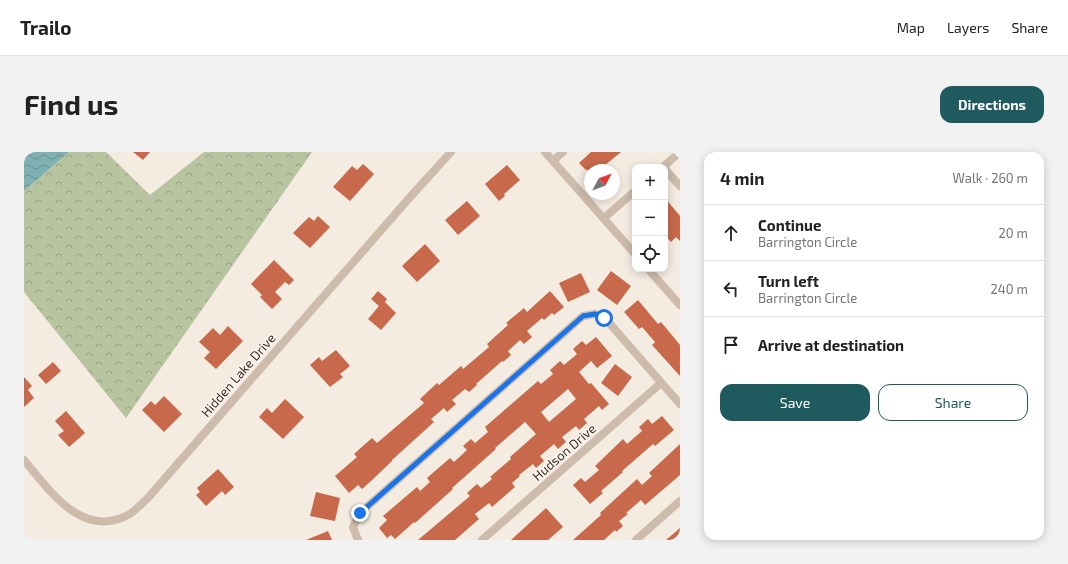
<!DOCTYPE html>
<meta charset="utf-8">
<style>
body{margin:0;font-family:"Exo 2",sans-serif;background:#f2f2f2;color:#222}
.controls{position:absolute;right:12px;top:12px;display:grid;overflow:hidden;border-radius:8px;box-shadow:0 2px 10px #0003}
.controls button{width:36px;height:36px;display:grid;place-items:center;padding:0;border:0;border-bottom:1px solid #e0e0e0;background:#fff;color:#222;font:20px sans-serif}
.compass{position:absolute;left:560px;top:12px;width:36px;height:36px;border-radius:50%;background:#fff;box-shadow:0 2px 10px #0003;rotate:49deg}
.stop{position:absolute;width:12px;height:12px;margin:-9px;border:3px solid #1a73e8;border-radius:50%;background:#fff}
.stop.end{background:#1a73e8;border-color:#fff;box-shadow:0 1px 4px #0008}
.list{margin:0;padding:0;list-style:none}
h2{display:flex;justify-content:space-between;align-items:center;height:52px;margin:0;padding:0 16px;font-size:17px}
h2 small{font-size:13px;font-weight:400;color:#767676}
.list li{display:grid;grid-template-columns:26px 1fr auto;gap:12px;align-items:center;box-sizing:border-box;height:56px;padding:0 16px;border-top:1px solid #e0e0e0}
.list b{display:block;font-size:15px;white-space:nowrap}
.list p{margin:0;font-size:13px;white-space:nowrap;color:#767676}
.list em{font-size:13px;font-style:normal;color:#767676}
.actions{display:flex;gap:8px;padding:12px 16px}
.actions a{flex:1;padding:9px 0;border:1px solid #1f5a5e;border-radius:12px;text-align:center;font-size:14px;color:#1f5a5e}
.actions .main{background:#1f5a5e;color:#fff}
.icon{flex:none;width:22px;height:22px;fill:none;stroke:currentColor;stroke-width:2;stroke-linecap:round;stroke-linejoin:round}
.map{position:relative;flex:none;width:656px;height:388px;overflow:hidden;border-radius:12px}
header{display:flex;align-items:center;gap:24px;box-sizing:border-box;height:56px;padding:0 20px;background:#fff;border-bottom:1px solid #e0e0e0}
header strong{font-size:19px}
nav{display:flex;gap:22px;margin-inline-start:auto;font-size:14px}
.intro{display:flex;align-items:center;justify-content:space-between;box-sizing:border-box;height:96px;padding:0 24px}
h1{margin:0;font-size:28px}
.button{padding:10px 18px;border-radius:12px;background:#1f5a5e;color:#fff;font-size:14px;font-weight:700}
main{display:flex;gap:24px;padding:0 24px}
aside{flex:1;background:#fff;border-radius:12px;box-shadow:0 2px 10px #0003}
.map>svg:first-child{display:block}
.forest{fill:url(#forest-crowns)}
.water{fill:url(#water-waves)}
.building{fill:#c8694b;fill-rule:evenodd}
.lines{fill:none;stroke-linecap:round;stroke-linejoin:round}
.street{stroke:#cdbbac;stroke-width:8}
.route{stroke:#1a73e8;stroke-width:5}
.labels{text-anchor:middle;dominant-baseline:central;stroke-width:3;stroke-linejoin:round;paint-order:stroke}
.street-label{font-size:13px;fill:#3b302b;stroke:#fbf5ee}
</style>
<header>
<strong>Trailo</strong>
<nav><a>Map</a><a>Layers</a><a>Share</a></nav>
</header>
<div class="intro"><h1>Find us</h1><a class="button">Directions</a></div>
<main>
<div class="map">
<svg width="656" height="388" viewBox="0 0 656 388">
<defs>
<pattern id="forest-crowns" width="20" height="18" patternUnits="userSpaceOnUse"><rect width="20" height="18" fill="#b8c4a0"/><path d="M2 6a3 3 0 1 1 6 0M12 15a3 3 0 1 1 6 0" fill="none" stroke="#97a083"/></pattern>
<pattern id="water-waves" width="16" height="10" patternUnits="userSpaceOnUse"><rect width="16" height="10" fill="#7fb0b2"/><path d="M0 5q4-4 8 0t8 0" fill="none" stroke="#699091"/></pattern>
</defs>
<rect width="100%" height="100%" fill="#f4ebe1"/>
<!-- forest -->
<path class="forest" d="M45,0h37l44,43 54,-43h108l-186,266 -102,-126v-101z"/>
<!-- water -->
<path class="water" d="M0,0h45l-45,39z"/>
<!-- building -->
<path class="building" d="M109,0h17l-7,8z
M567,0h30l-17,14 4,4h-22l-7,-7z
M339,12l11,10 -24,27 -17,-14 19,-21 5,4z
M483,13l13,15 -16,14 1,2 -6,5 -14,-17z
M641,46l15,18v25l-4,-4 -5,5 -6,-7z
M443,49l13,15 -22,19 -13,-15z
M294,64l12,11 -20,21 -17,-15 16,-16 5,4z
M401,92l15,17 -23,21 -15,-16z
M250,108l20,20 -5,5 -4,-3 -10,10 7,7 -10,10 -12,-12 2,-2 -11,-11z
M587,119l20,15 -14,19 -20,-15z
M557,121l9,19 -22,10 -9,-19z
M354,139l9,8 -2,3 11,11 -15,17 -13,-11 11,-13 -8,-7z
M526,139l14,16 -10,8 -2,-2 -8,7 -2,-2 -15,13 5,6 -8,7 -4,-4 -12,11 3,4 -8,7 -1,-1 -26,23 1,1 -8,7 -4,-3 -13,11 4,4 -9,8 -3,-4 -13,11 3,3 -42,38v1l-21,20 -9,8 -4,-4 -9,8 -14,-17 22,-19 -3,-3 18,-16 5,5 47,-40 -4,-4 17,-16 2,2 22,-19 2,3 26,-22 -2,-3 21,-19 -2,-2 18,-15 3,4z
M614,148l20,24 3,-2 19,23v31l-28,-31 3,-3 -13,-15 -3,2 -15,-17z
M204,174l15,15 -27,28 -12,-11 6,-6 -11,-10 14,-14 7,7z
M572,185l16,19 -15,12 -6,-7 -12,11 10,12 2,-1 18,21 -7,6 -3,-4 -15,13 3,4 -8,7 -3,-4 -14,11 4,5 -8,7 -4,-5 -14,12 4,5 -8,7 -3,-4 -14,11 1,1 -8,7 3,4 -23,20 -3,-4 -14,11 4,5 -24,21h-37l52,-44 -3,-3 10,-9 4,4 11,-9 -2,-2 21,-18 -1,-2 26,-23 -11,-12 -30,26 1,1 -44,39 1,1 -38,34 -1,-1 -19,17 -4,-4 -4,3 -8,-10 8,-8 -4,-4 34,-29 3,4 10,-9 -3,-4 23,-20 4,4 13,-12 -4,-4 8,-7 4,4 13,-11 -3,-5 53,-46 3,3 12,-10 -3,-4 10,-9 4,4 13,-11 -4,-5 9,-8 4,4zM544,237l8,10 -27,23 -8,-10z
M312,198l14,16 -10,8 3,3 -13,10 -20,-22 9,-8 3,4z
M29,210l8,9 -15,13 -8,-9z
M591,212l17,13 -14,19 -17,-13z
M0,225l8,9 -4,4 6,8 -10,9z
M140,244l18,18 -18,18 -22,-22 9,-9 4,4z
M261,247l19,18 -21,22 -24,-22 8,-9 5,5z
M42,259l19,22 -16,14 -11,-12 6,-4 -9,-10z
M638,264l12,14 -19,16 -2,-2 -31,27 1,1 -22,19 2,2 -13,11 -17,-19 8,-7 4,4 14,-12 -4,-4 28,-27 4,5 15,-13 -3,-4 9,-8 4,5z
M656,292v31l-35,30 -4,-5 -15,13 2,1 -9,7 4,5 -7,6 -1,-2 -11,10h-31l28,-25 -1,-2 37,-34 5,6 10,-9 -3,-3z
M194,317l16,18 -9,8 -3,-4 -16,15 -10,-11 4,-3 -3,-4z
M292,340l24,6 -5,23 -25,-5z
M522,356l17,19 -15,13h-37z
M656,376v12h-14z
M304,379l4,9h-26z"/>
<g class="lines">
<!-- street -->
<path class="street" d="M521,0l90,102
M529,9l10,-9
M639,15l17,-15
M641,17l15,17
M580,66l31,-27
M624,117l32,36
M0,308c26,31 58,79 104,55 7,-4 13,-11 19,-16l264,-303 40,-44
M334,388l-5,-13 7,-14 223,-197 12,-2 9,3 76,87
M458,388l179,-157
M612,388l44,-39"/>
</g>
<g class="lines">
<!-- route -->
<path class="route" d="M336,361l223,-197 12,-2 9,4"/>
</g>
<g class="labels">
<!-- street labels -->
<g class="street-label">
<text transform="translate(214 223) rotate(-49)">Hidden Lake Drive</text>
<text transform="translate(540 300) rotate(-41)">Hudson Drive</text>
</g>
</g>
</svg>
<div class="controls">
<button>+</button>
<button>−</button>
<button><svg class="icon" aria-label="locate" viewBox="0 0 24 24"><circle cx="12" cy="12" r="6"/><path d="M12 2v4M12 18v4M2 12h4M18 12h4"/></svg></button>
</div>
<svg class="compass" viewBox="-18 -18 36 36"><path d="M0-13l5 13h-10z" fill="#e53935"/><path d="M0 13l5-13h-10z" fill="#767676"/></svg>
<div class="stop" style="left:580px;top:166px"></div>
<div class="stop end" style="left:336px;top:361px"></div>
</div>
<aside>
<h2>4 min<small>Walk · 260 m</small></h2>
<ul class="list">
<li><svg class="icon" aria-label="ahead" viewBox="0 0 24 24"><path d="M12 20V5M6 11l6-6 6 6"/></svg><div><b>Continue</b><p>Barrington Circle</p></div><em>20 m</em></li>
<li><svg class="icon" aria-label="left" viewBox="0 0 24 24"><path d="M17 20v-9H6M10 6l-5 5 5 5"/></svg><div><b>Turn left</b><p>Barrington Circle</p></div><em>240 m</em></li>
<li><svg class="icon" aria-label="arrive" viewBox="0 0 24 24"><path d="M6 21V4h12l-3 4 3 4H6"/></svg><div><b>Arrive at destination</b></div></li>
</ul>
<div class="actions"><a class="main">Save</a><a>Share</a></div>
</aside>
</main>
